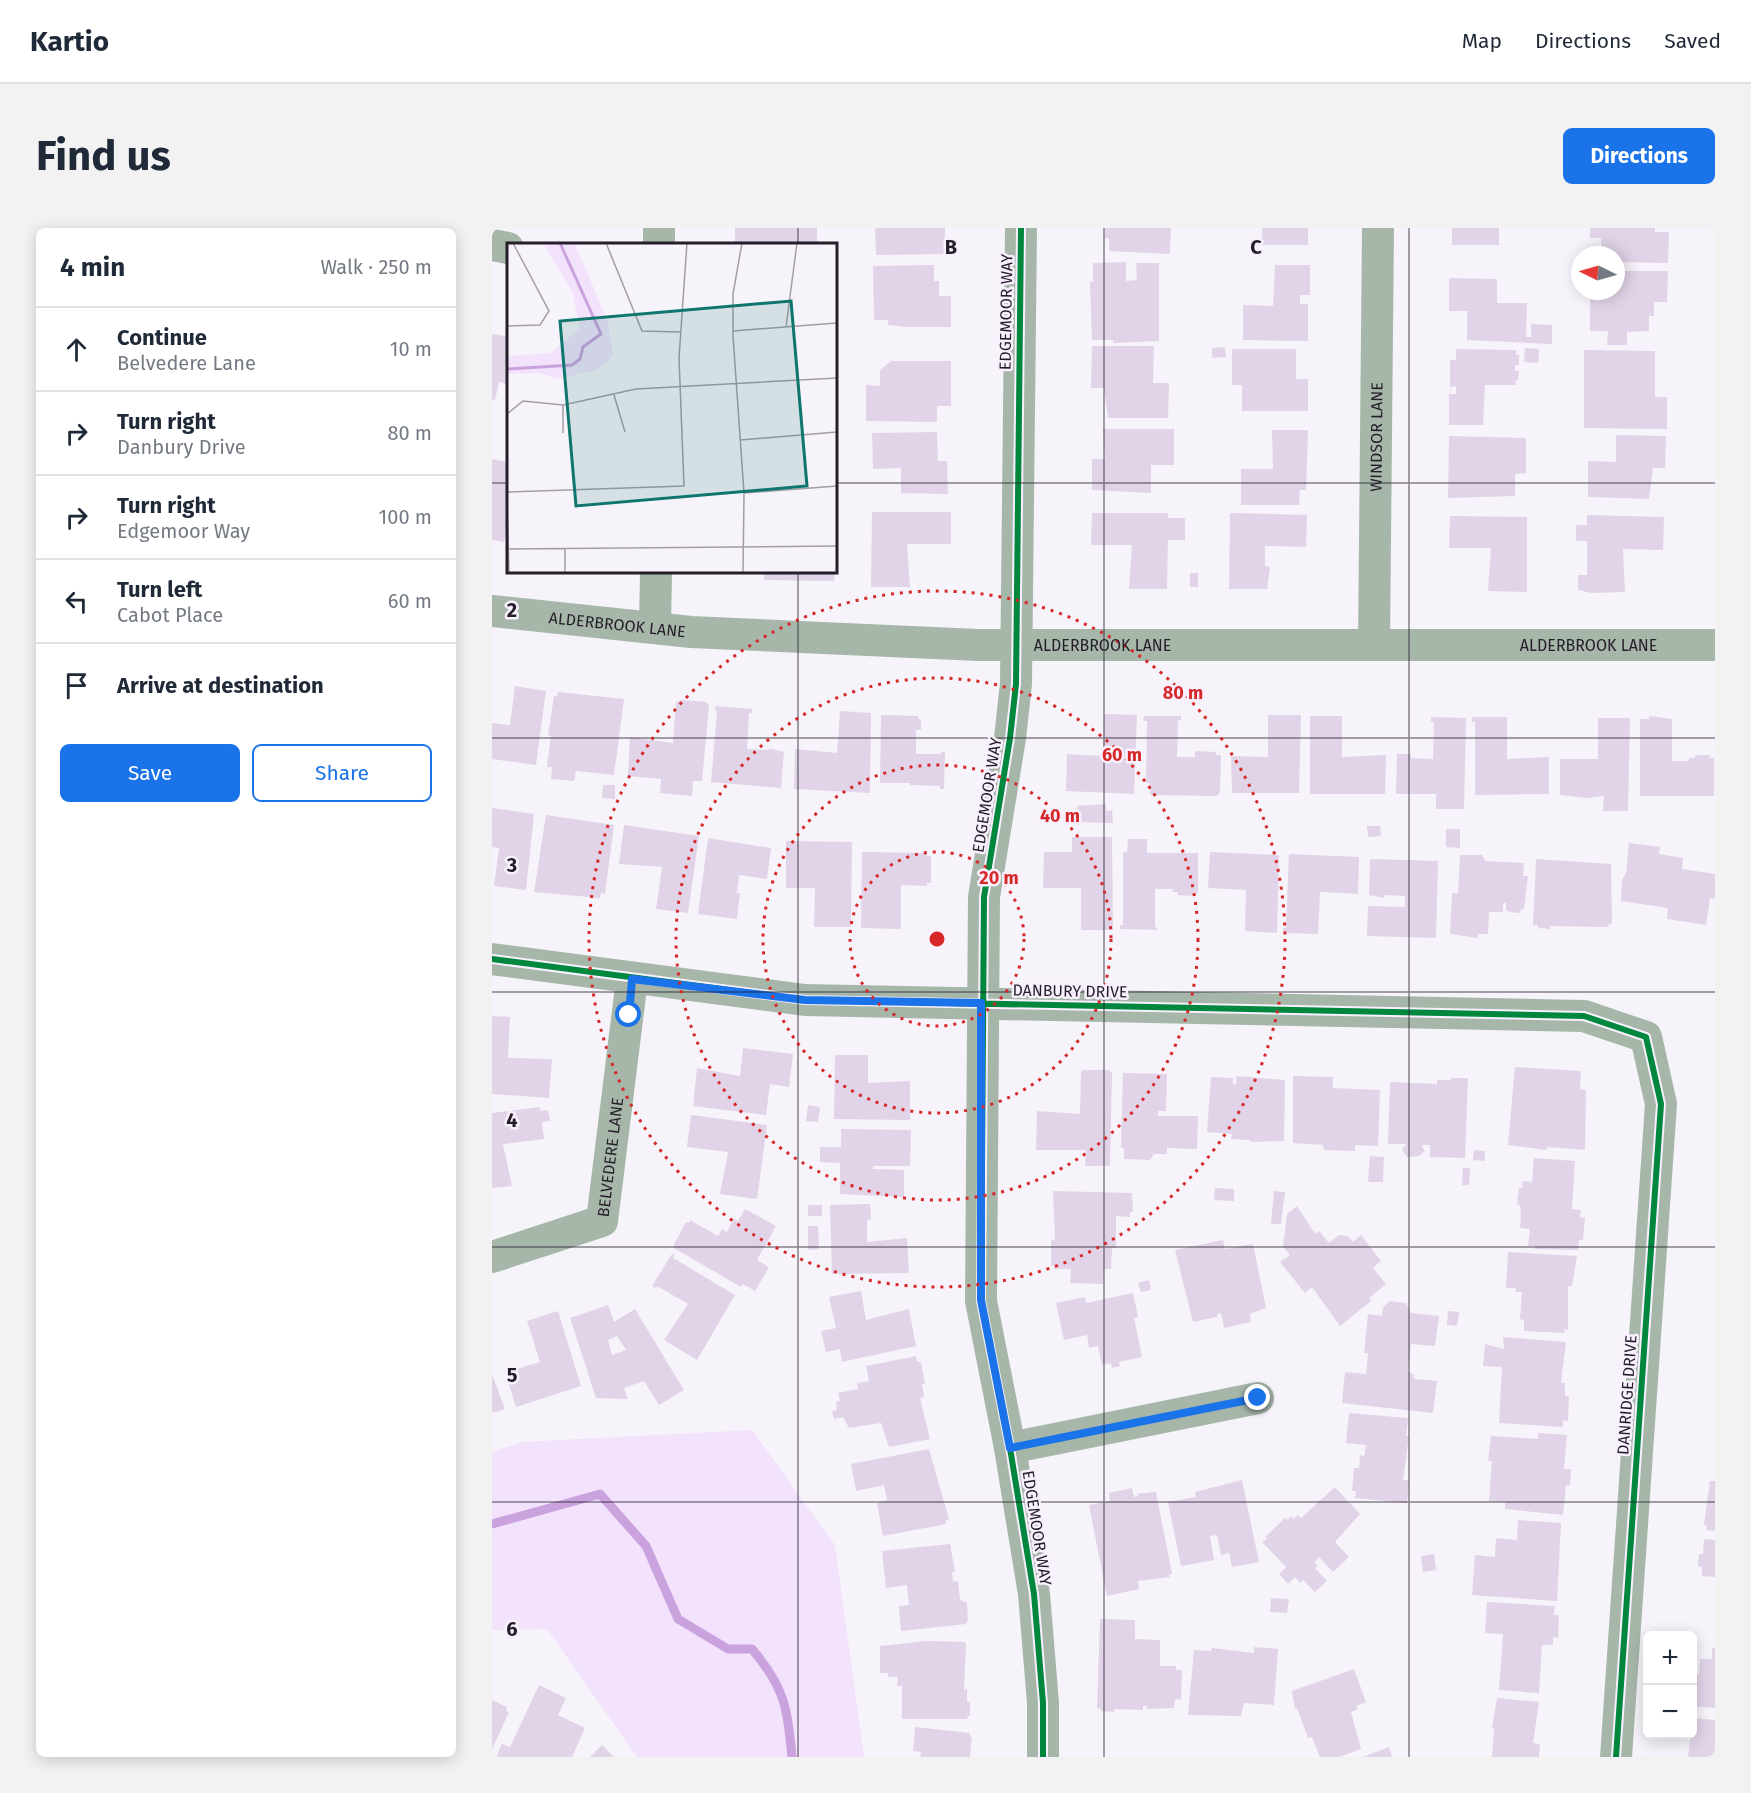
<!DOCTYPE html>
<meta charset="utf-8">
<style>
body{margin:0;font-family:"Fira Sans",sans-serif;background:#f2f2f3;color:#1f2937}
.controls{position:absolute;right:18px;bottom:18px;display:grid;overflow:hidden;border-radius:9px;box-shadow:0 3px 15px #0003}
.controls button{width:54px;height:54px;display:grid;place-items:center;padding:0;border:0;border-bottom:2px solid #e0e1e3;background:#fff;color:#1f2937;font:30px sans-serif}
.compass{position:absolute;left:1079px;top:18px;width:54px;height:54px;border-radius:50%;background:#fff;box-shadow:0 3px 15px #0003;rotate:275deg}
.stop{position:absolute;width:18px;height:18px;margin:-14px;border:4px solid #1a73e8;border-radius:50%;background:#fff}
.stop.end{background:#1a73e8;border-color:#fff;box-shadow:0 2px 6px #0008}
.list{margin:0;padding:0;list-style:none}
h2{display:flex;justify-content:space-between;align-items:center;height:78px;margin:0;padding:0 24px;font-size:26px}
h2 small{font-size:20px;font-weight:400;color:#747a83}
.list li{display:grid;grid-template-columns:39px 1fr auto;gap:18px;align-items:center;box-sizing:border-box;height:84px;padding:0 24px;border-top:2px solid #e0e1e3}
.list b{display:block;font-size:22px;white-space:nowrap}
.list p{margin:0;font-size:20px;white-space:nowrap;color:#747a83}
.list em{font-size:20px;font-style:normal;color:#747a83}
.actions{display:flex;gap:12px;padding:18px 24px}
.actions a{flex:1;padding:14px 0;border:2px solid #1a73e8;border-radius:9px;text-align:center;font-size:21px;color:#1a73e8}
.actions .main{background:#1a73e8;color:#fff}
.icon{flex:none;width:33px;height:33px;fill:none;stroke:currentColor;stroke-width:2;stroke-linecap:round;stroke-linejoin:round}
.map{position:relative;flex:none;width:1223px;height:1529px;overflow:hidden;border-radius:9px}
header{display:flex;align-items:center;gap:36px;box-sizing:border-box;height:84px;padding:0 30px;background:#fff;border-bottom:2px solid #e0e1e3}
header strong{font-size:28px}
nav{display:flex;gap:33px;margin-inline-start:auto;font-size:21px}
.intro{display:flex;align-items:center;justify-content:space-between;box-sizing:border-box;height:144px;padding:0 36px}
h1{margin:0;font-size:42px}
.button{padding:15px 27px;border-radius:9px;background:#1a73e8;color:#fff;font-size:21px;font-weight:700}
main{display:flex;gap:36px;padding:0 36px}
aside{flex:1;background:#fff;border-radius:9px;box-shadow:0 3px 15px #0003}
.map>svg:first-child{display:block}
.green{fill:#f2e2fb}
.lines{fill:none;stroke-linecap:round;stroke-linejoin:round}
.stream{stroke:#caa3de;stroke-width:9}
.building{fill:#e1d4e8;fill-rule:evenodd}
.street{stroke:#a6b7aa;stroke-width:32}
.cycleway-casing{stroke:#f8f0fd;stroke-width:10}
.cycleway{stroke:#00873e;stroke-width:6}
.route{stroke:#1a73e8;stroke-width:8}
.grid{fill:none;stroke:#251e29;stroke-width:1.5;stroke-opacity:0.55}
.ring{fill:none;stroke:#d62828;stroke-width:3;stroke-dasharray:3 6}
.labels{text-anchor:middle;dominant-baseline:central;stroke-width:5;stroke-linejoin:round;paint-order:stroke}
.street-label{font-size:16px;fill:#251e29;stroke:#f8f0fd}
.inset-river{fill:none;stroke:#caa3de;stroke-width:3}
.inset-road{fill:none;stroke:#a39ea6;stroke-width:1.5}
.view{fill:#0f766e;fill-opacity:0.15;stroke:#0f766e;stroke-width:3}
.inset-edge{fill:none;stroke:#251e29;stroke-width:3}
.grid-label{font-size:20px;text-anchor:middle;font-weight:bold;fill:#251e29;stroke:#f8f0fd;stroke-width:5;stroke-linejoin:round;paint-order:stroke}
.centre{fill:#d62828;stroke:#f8f0fd;stroke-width:3}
.ring-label{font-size:18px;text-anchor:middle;font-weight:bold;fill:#d62828;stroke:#f8f0fd;stroke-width:5;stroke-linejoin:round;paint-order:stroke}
</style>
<header>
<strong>Kartio</strong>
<nav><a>Map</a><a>Directions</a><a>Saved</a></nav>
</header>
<div class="intro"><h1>Find us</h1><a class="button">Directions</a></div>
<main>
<aside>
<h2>4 min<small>Walk · 250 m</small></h2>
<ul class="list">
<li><svg class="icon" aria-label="ahead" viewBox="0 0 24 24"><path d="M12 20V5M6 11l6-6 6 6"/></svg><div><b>Continue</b><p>Belvedere Lane</p></div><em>10 m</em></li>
<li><svg class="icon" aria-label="right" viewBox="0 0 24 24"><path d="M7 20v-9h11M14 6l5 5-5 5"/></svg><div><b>Turn right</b><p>Danbury Drive</p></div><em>80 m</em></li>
<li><svg class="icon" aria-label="right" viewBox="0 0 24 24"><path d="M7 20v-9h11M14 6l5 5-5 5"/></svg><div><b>Turn right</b><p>Edgemoor Way</p></div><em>100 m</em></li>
<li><svg class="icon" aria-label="left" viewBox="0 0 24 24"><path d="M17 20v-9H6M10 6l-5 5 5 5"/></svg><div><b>Turn left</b><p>Cabot Place</p></div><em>60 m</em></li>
<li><svg class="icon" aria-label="arrive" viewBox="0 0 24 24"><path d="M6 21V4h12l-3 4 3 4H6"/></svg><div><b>Arrive at destination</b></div></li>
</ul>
<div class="actions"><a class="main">Save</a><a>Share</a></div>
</aside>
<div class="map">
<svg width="1223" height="1529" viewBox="0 0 1223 1529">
<rect width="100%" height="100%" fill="#f7f3fa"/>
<!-- green -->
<path class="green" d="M260,1202l83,115 29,212h-227l-90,-128 -55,1v-178l30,-10z"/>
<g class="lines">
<!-- stream -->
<path class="stream" d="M0,1296l108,-30 46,52 32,73 50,30h24c33,39 35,58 40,108"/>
</g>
<!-- building -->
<path class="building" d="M243,0h82v16h-82z
M383,0h70v26l-69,1z
M613,0h66l-1,26 -61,-3v-13h-4z
M770,0h46v17h-46z
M960,0h47v17h-47z
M1098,0h65v4h14l-1,31 -49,-1 -3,-7h-15v-17h-11z
M634,34v19l11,-1 -1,-17h23v78l-46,2v-3h-21l-2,-58h3v-19z
M442,37v16h5v15h12v31h-45l-18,-2v-5h-14l-1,-54z
M783,37h35v30h-10v9h8v37l-65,-1v-35l30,1z
M1124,43h52l-1,31h-13v14h-5v15l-22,1v13h-20l1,-14h-18v-40h26z
M957,50l48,1v24h30l-1,34h5v-13l21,1v19l-85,-4v-29h-18z
M15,95l1,61 -9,-2 -4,18h-3v-66l13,2z
M600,118h62l-1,37h16l-1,35h-60l-4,-30h-13z
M733,119l1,10 -14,1v-10z
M1033,120l14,1 -1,14 -14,-1z
M740,121h64v30h12v32h-66v-26h-10z
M964,121l60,1v5h3v10h-4v6h4l-1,10 -3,-1 1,5h-31l-2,40h-34v-31h7v-8l-6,1v-27h6z
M1092,122l71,1v46h12v32l-83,-1z
M399,133h60v45h-14v16l-71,-1v-36l14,1v-16z
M611,201h71v36h-23v28l-59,-3v-31h13z
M780,202h36l-2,60h-6l-1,15h-58v-36h32z
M445,204l1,29h9l1,33 -47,-1v-25l-28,1 -1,-36z
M1124,207l50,1 -1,32h-12l-4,31 -61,-2v-36l28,1z
M957,208l77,2v35l-11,1v22l-67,2z
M0,231l16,3v64l-4,16 -12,-2z
M380,284h79v32h-44l3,43h-39z
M600,285h76v5h17v22h-17l-1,49h-38l3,-44h-41z
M738,285l77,2 -1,32 -41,-1v20l5,1 -3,22h-38z
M1095,287l77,2 -1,33 -40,-1 2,43 -33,1 -14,-3v-15h9v-34h-11v-16h11z
M958,288l77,1v75l-39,-1 3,-43h-42z
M272,344h71l-1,9 -70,-1z
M698,345h8v14h-8z
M23,458l31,5 -10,74 -44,-6v-36l18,2z
M66,464l66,7 -10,76 -38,-4 -2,10 -23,-2 1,-12h-5l4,-31 -3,-1 6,-39h3z
M188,472l26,2 3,3 -7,76h-9l-1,15 -32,-3 1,-14 -33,-3 2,-39 43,6 3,-41z
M223,478l37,3v4h-3l-2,36 22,1v-2l15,4 -3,36 -70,-6 6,-71 -2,-1z
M348,483l31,2 -1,80 -76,-4 1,-40 42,4z
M612,486l33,1 -3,79 -68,-3 1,-37 36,2z
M389,487l37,1v3h3v11h-5v24h25v-2l4,-1 -1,38h-4v-3l-30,-1v-2h-30z
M776,487h33l-2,78h-67l-1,-37 37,1z
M652,488h37v4h-3l-1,37h18v-6l21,1v3h5l-1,37 -3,4 -67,-1v-12h-4l1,-62h-4z
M818,488h32v41l44,-2 -1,39h-75z
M1157,488l23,3v42h17v-3h6v-3h15l-1,3h5v38h-74v-77h9z
M939,489l35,1 -2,91h-28v-15h-40l1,-40h14v4l22,1 1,-37h-3z
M980,489h35v42l42,-2v37l-74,1v-73h-3z
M1106,490h32l-2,93h-25l1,-15 -16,2 -28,-3v-36h38z
M111,557h12v14l-13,-1z
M614,576v7l6,-1 1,13 -35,-1 -1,-16z
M0,580l42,6 -8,76 -32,-4 5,-38 -7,-1z
M54,587l68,10 -9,69 -4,-1 -1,5 -66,-6z
M132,597l75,11 -11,77 -32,-4 6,-42 -43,-3z
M875,598h13l1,10 -13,1z
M954,601h14v19l-14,-1z
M580,609h40l1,93h-32v-42h-38l1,-36h28z
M216,610l63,10 -4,31 -28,-4 -2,18h3l-3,26 -39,-5z
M636,611h19v14h51v40l-5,-1v4l-15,-1v-3h-6l1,-3h-18v37l3,4 -38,-1v-4h3v-73h4z
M294,613l66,1 -1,85h-37l1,-39h-29z
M1137,615l31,4 -1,7 24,4 -1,11 33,5v25l-5,-1 -4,27 -39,-6 1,-11 -47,-7 1,-21 4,-7z
M370,624l65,1v3h4v27h-4v3l-26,-1v44l-40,-1z
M718,624l69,3 -2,78 -32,-2 1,-41 -38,-2z
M797,626l70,3 -1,37 -38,-2 -2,42 -35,-1v-5h3z
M968,627h22l3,6 39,2 -1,13h5l-4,33 -4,1v3l-11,-1 -3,-2v-7h-3v9h-14l-1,22h-10v4l-28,-4 2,-41h6z
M878,631l68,2 -2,77 -69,-2 1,-30 37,1v-11l-20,-1 -1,3 -15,-3z
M1044,631l75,5 1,60h-3l-1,3 -58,-1v3l-12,-1v-3h-5z
M0,788l18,1 -2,41 44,1 -3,39 -57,-4z
M251,820l50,6 -4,33 -19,-3 -4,31 -73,-9 4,-38 43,8z
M343,827h33v28l42,-2v39l-76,-1z
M1023,839l66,4 -1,18 6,1 -1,60 -37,-3 -2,3 -38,-5z
M591,842h26l3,3 -2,93h-25l1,-16h-50l1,-39 43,3 1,-42z
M631,845l44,1 -1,37h-8v5h40l-1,33 -30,-1v6h-13l-4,6 -26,-1v-11h-3z
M744,848l49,4 -1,61 -33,1 -2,-2 -18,-1 1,-5 -25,-2 4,-55 22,1v6l3,1z
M801,848l40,1v11l47,2 -2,56 -23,-1v6l-31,-1 -1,-5 -30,-2z
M959,850h17l-3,80 -35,-1v-12h-9l4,6 -6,5 -12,1 -5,-7 4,-6h-18l2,-62 47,2v-4h14z
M316,877l12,2 -2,15 -12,-1z
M48,879v4l8,-1 2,11 -8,1 2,17 -41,5 9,42 -20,2v-75z
M199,887l76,10 -10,74 -37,-5 8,-42 -41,-5z
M349,901l70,1 -1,36h-37v3l31,1v27l-64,-3v-31l-20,-1v-15h21z
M982,922l11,1v10l-12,-1z
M878,928l14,1 -1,25h-15z
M1042,930l41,3 -3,48 9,1 -1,7 5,1 -2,22h-4l-1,10 -43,-1v-3h-7l2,-17 -10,-1 1,-15 -1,-8h-3l2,-17h3l1,-7 9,1z
M971,940h7l-1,17h-7z
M723,960l19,1v12l-20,-1z
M561,963l79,2 1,19h-3v5l-14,-1v32h-4l-1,21h-7l-1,15 -33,-1 1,-14h-17v-4l-3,1v-26h4z
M782,963l11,1 -4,32h-10z
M378,976l1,16h-4v22l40,-4 2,35 -77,1 -2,-69z
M316,977h14v11h-14z
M805,978l18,28 4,-3 10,12 10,-8 9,1 5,6 8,-7 20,26 -8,7 13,16 -17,14 2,3 -31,25 -28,-39 -7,6 -25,-31 10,-7 -7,-8 4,-33z
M253,981l31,17 -19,34 12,7 -14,24 -12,-7 -2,3 -67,-39v-4l12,-22 3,1 1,-3 28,16 4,-7 5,3 7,-13 4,2z
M316,998h10l1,23 -11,1z
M731,1012l2,9 28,-5 13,64 -16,6 1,8 -27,6 -3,-15 -4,1v3l-24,5 -18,-72z
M1016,1024l69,4 -5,30h-4v44l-4,-1 1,4 -41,-2v-11l-4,-1 2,-27h-7l1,-4h-10z
M180,1026l3,1 -2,3 62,37 -38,65 -33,-20 24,-36 -31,-18 -1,2 -4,-2z
M657,1052l2,10 -10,2 -3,-9z
M369,1063l5,29 43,-11 7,37 -74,16 -2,-13 -14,3 -5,-21 15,-3 -7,-31z
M641,1065l5,24 -4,1 8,39 -23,5 1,4 -8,2 -1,-5 -9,2 -4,-19 -9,2 -2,-13 -23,5 -8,-37 29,-6 1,6z
M898,1073l16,2 5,10 28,3 -4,30 -24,-2 -3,27 6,4v4l23,2 -4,32 -91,-10 3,-31 21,2 2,-21h-4l4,-39 14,2 1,-9z
M116,1077l6,17 21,-13 49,81 -25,15 -15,-24 -20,7 4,11 -32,-1 -26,-80zM125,1108l9,14 -14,5 -4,-15z
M66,1083l23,75 -65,21 -11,-35 35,-10 -13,-41z
M956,1083l11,1 -2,14 -10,-1z
M1011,1109l63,5 -5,41h4v13h4l-1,25 -5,-1v7l-64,-4 3,-56 -19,-1 2,-22 19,5z
M424,1128l1,6h4l4,22h-3l2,13 -4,1 10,41 -41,8 -8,-24 -32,5 -6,-11 -9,2 -2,-8 5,-1 -1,-8 4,-1 -2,-8 20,-4 -1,-6 12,-2 -3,-15z
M0,1146l13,35 -13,4z
M857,1185l59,5 -2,18h3l-6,44h6l-2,23 -52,-5 1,-7h-4l2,-23h5l1,-13 4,1 2,-11 -20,-2z
M1046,1205l29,2 -3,34h7l-1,16h-4l-3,30 -58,-6v-7l-16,-1 3,-40h-4l3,-25 47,3z
M437,1221l20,70 -3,1v4l-63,12 -6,-33 10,-3 -3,-15 -28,6 -5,-27z
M750,1252l17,82 -27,5 -3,-14 -8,2 -4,-20 -7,1 4,24 -33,6 -13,-64 28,-5 -1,-5z
M1218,1253h5v50l-9,-1 1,-5h-3z
M843,1259l25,27 -25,28 14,15 -16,15 -14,-15 -5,5 4,4 -3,2 12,13 -12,11 -12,-12 -3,3 -5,-6 -7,7 -9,-10 7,-7 -24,-25 5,-3 -2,-2 20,-19 2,2 4,-4 3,3 4,-4 3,3z
M640,1260l2,9 4,-1 -1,-2 19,-2 16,82 -3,1 1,2 -32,4 1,8 -32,7 -18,-91 21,-4 -1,-8z
M1026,1292l43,3 -4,78 -85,-6 3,-40 20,2 1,-19 21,2z
M1212,1311l11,1v37l-13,-1v-9l-4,-1 1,-12h4z
M458,1316l5,28h-3l1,10 5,-1 2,19 7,3 1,17 -2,4 -65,7 -2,-25 10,-1 -2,-20 -21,3 -4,-37z
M942,1326l2,16 -13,2 -2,-16z
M779,1370l18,1 -2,14 -17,-1z
M995,1374l68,4 -1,9h5l-1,23 -5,-1v8h-11l-3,48 -40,-3 4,-56 -18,-1z
M608,1391l35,1v19l25,1v26h16v4h6l-1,30 -6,-1 -1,9 -27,1v-3h-4v4l-29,-1v3l-13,-1v-2l-4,-1z
M434,1413l39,1 1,2 -2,46 3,-1v13h3v14h-3l1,3h-66v-33h-5l1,-9h-10v-4h-8v-27z
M762,1419l24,2 -4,56 -30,-2 -3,13 -53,-1 6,-65 17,1 1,-3 42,5z
M1220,1420h3v60l-23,-2 2,-32 5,1 1,-16h12z
M862,1441l12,33 -10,4 2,3 -7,3 10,37 -22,8h-19l-8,-20 -4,1 -11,-30 -2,1 -3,-18z
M47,1457l27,13 -8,17 27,13 -13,29h-76l6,-13 8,3z
M1005,1470l42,4 -6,41 7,1 -1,13h-47l2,-29h-2z
M0,1472l15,7 -1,4 3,1 -17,37z
M1201,1490l22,2v37h-27z
M423,1499l55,6v4h2l-2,20h-50l1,-5 -8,-1z
M110,1517l12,12h-24z
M897,1519l3,10h-29z"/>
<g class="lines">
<!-- street -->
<g class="street">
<path d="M529,0l-5,456 -6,54 -26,159 -3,404 29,147 24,146 9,109v54"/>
<path d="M167,16v-16"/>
<path d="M0,17l16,3"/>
<path id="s1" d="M0,383l199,21 287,13h737"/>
<path d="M163,400l1,-56"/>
<path id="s2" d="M882,417l4,-417"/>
<path d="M0,731l313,41 779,16 62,21 15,67 -45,653"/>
<path id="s3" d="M0,1029l110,-36 30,-242"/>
<path d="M518,1220l248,-50"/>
</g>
<defs>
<path id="cycleway" d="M529,0l-5,456 -6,54 -26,159 -3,404 29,147 24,146 9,109v54
M0,731l313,41 779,16 62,21 15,67 -45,653"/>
</defs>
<!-- cycleway casing -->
<use href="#cycleway" class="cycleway-casing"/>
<!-- cycleway -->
<use href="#cycleway" class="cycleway"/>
</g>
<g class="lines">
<!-- route -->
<path class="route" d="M137,787l3,-36 173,21 176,3v297l29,148 248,-50"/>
</g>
<!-- grid -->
<path class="grid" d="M306,0v16M612,0v1529M917,0v1529M0,255h16M344,255h879M306,344v1185M0,510h1223M0,764h1223M0,1019h1223M0,1274h1223"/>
<!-- distance rings -->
<g class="ring">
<circle cx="445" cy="711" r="87"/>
<circle cx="445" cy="711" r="174"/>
<circle cx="445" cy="711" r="261"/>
<circle cx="445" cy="711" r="348"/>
</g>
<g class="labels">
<!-- street labels -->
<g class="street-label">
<text transform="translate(514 84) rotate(-89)">EDGEMOOR WAY</text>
<text stroke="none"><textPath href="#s2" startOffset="208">WINDSOR LANE</textPath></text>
<text stroke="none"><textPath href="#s1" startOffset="126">ALDERBROOK LANE</textPath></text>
<text stroke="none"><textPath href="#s1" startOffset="612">ALDERBROOK LANE</textPath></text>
<text stroke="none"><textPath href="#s1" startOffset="1098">ALDERBROOK LANE</textPath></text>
<text transform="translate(495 567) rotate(-81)">EDGEMOOR WAY</text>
<text transform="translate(578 763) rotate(1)">DANBURY DRIVE</text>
<text stroke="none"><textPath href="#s3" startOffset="180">BELVEDERE LANE</textPath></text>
<text transform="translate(1135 1167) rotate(-86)">DANRIDGE DRIVE</text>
<text transform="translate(545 1300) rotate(81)">EDGEMOOR WAY</text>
</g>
</g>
<!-- overview -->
<g transform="translate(15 15)">
<rect width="330" height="330" fill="#f7f3fa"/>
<path d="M36,0l32,1 33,78 5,34 -16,14 -41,9 -15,-6 -34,1v-18l44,-3 29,-25 -8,-37z" fill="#f2e2fb"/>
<path class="inset-river" d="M0,126l65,-4 8,-6 3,-12 18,-13 -41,-91"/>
<path class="inset-road" d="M99,0l36,88 38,1M235,0l-9,51v42l11,157 -1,80M0,83l33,-1 9,-14 -36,-68M279,84l11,-84M226,88l104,-8M107,152l11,37M56,162v28M0,171l16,-13 40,4 73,-16 201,-11M233,197l97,-8M0,249l177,-6 -5,-128 8,-115M237,250l93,-7M0,253l2,77M58,305v25M2,306l328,-3"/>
<path class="view" d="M284,58l16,185 -231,20 -16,-185z"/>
<rect width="330" height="330" class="inset-edge"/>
</g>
<g class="grid-label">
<text x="459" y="26">B</text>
<text x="764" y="26">C</text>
<text x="20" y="389">2</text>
<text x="20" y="644">3</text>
<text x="20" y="899">4</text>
<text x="20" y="1154">5</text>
<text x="20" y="1408">6</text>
</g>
<circle cx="445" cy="711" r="9" class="centre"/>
<g class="ring-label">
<text x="691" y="471">80 m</text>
<text x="630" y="533">60 m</text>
<text x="568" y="594">40 m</text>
<text x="507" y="656">20 m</text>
</g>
</svg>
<div class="controls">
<button>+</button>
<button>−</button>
</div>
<svg class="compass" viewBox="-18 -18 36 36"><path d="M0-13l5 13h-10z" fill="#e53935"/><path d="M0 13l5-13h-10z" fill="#747a83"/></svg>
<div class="stop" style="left:137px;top:787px"></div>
<div class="stop end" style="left:766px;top:1170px"></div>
</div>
</main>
